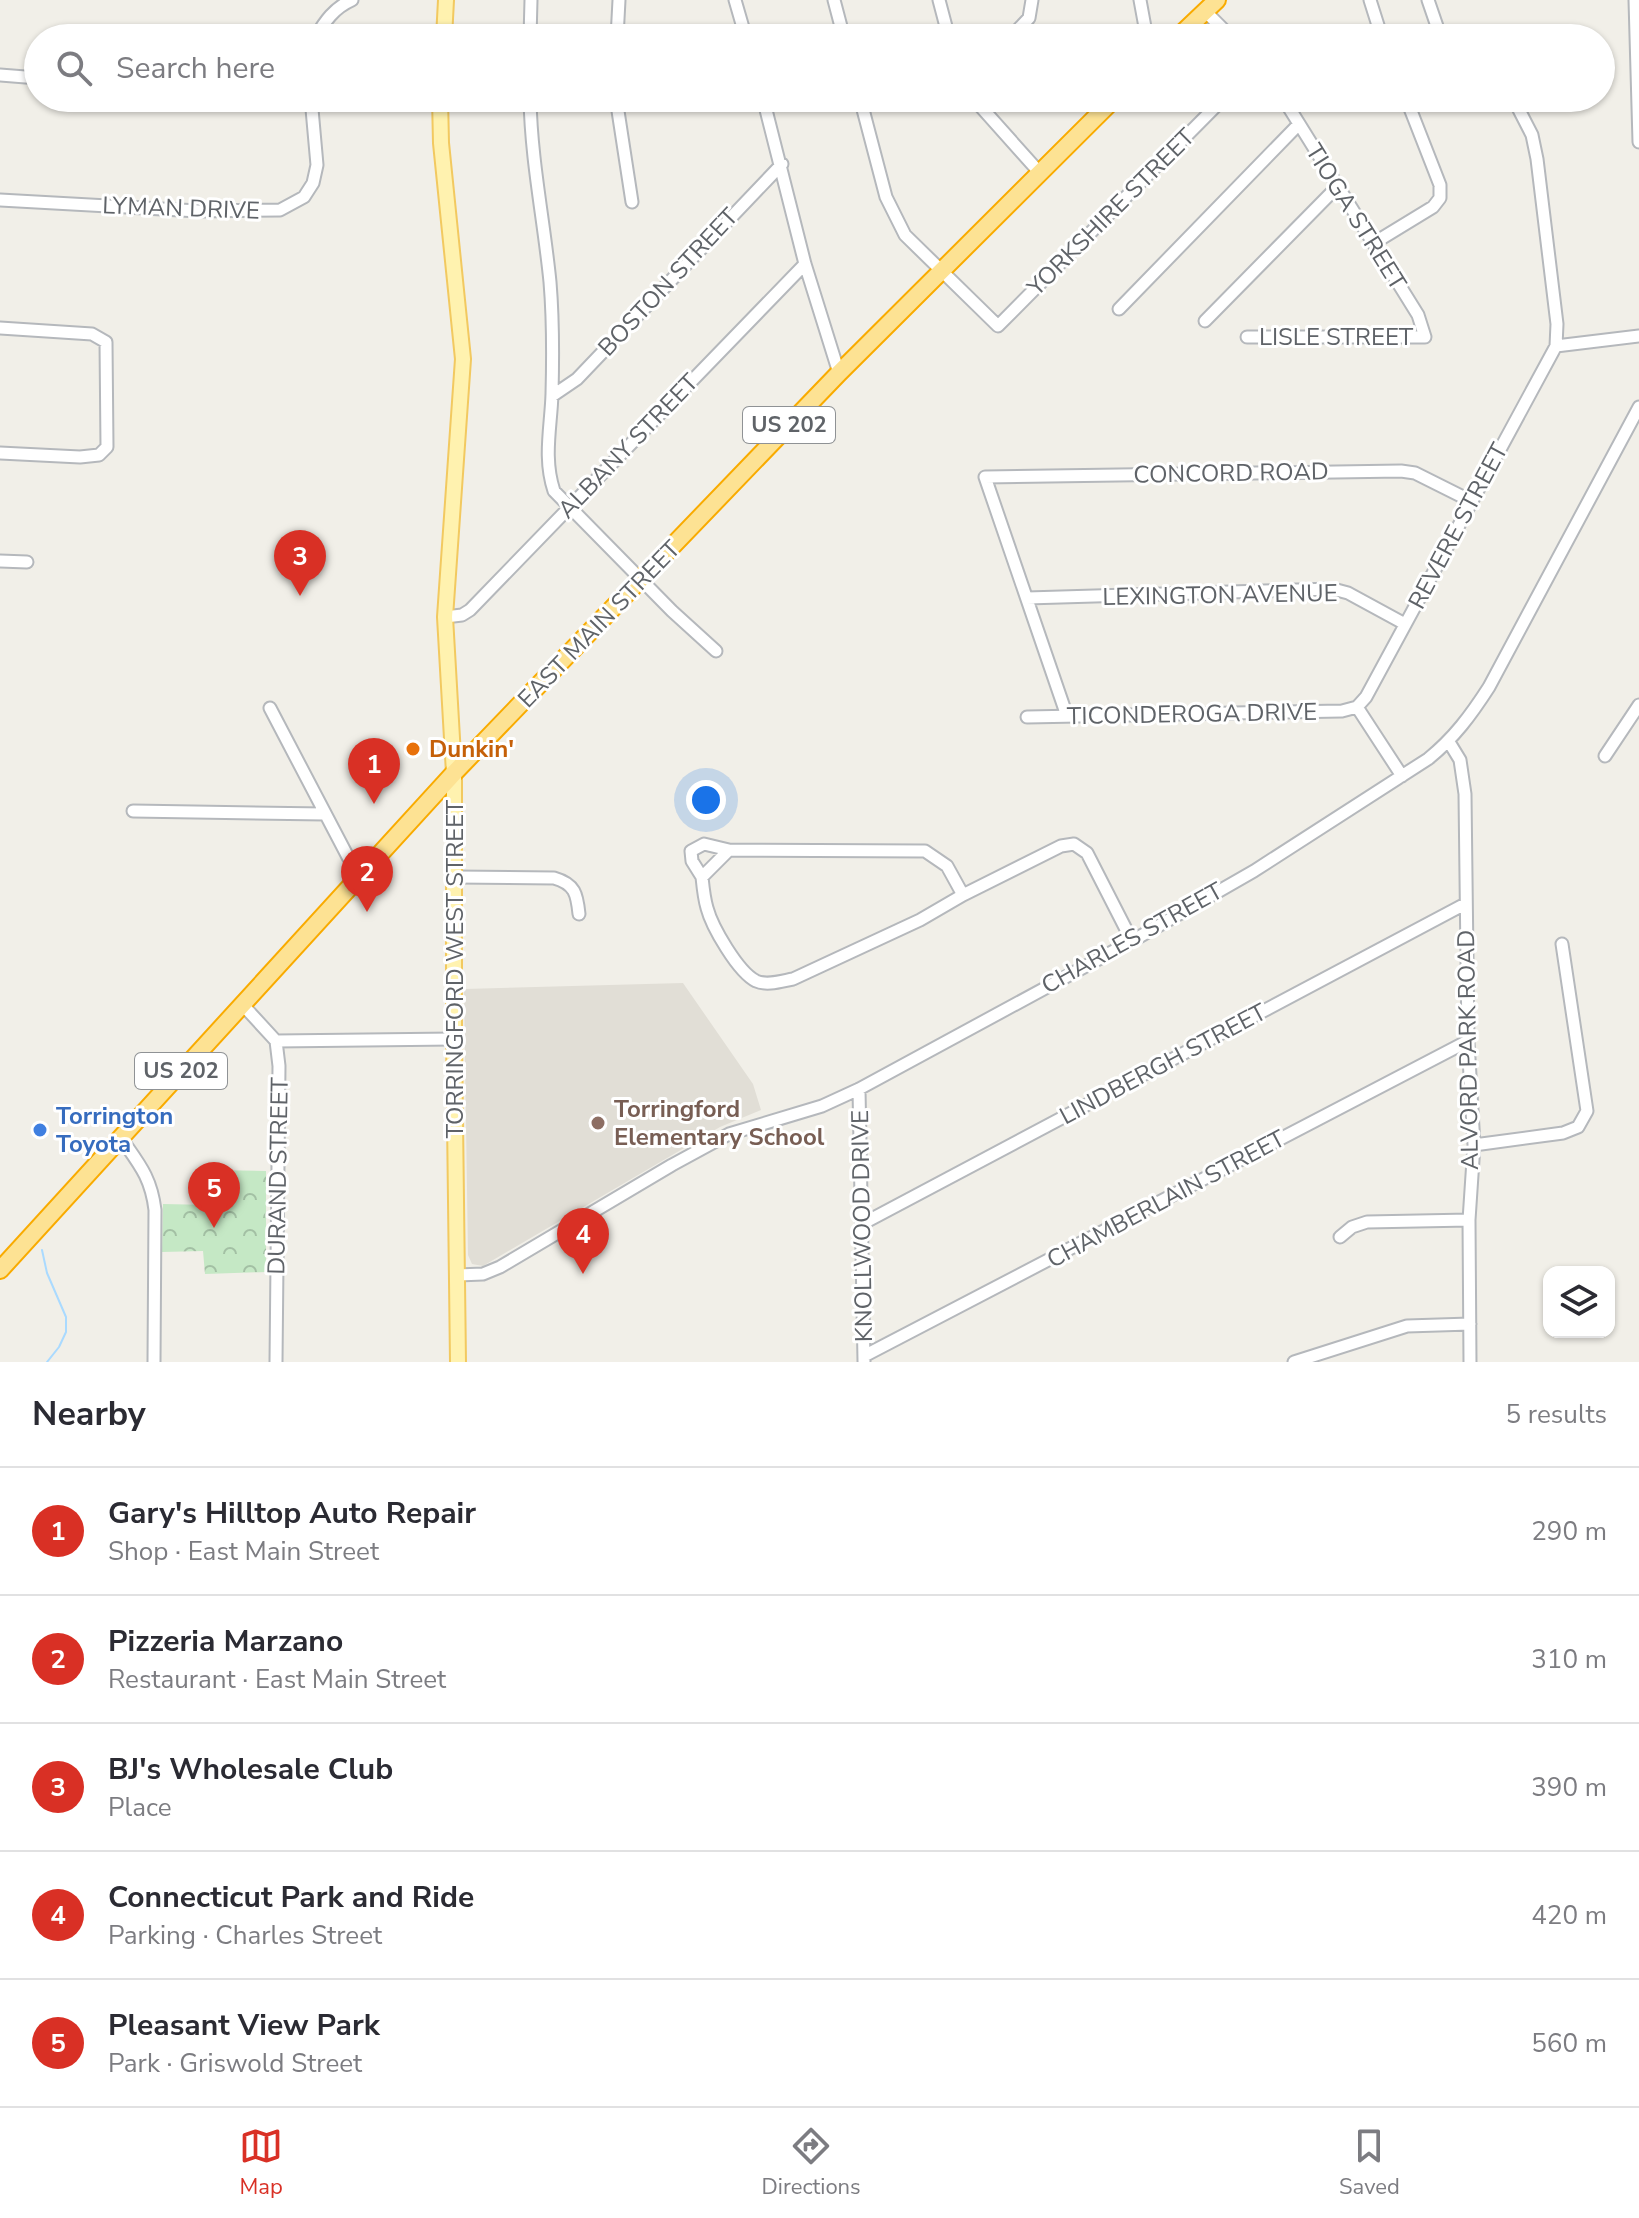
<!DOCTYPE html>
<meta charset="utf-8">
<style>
body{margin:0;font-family:"Nunito Sans",sans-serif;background:#f2f2f3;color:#2b2b33}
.controls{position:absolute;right:24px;bottom:24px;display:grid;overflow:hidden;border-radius:16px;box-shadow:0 2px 6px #0004}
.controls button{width:72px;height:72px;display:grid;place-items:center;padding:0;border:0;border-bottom:2px solid #e1e1e2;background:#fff;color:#2b2b33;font:40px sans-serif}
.you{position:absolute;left:706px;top:800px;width:28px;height:28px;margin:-20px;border:6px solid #fff;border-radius:50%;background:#1a73e8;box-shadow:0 0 0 12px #1a73e833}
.badge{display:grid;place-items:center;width:52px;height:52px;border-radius:50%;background:#d93025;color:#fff;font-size:26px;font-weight:700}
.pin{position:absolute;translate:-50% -66px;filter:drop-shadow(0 2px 4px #0008)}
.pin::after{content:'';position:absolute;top:42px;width:28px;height:24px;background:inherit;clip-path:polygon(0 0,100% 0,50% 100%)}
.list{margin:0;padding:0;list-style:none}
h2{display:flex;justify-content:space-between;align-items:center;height:104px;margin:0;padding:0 32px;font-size:34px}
h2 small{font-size:26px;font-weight:400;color:#7c7c81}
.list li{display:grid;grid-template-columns:52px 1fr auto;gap:24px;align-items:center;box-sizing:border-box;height:128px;padding:0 32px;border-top:2px solid #e1e1e2}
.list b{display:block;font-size:30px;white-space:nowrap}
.list p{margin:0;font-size:26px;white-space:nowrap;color:#7c7c81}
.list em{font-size:26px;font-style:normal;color:#7c7c81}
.icon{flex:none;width:44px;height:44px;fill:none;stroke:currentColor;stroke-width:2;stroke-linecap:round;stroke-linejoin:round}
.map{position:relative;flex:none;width:1639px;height:1362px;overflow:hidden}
.search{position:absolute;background:#fff;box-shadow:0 2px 6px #0004;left:24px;right:24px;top:24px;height:88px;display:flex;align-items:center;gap:20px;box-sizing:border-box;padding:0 28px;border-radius:44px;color:#7c7c81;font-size:30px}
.sheet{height:744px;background:#fff}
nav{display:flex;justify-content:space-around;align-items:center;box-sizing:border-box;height:112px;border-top:2px solid #e1e1e2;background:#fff;font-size:22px;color:#7c7c81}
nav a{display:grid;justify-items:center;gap:4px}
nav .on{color:#d93025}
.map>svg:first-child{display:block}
.education{fill:#e1ded6}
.park{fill:url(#park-crowns)}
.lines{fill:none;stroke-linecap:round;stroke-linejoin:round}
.stream{stroke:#aadaff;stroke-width:2}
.minor-casing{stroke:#b5b8bc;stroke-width:15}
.major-casing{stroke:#f2c960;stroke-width:18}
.highway-casing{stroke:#f9ab00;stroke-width:20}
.minor{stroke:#fff;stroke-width:11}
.major{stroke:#fff2af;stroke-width:14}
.highway{stroke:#fde293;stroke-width:16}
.food-dot{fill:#e8710a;stroke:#fff;stroke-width:3}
.education-dot{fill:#8d6e63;stroke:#fff;stroke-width:3}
.shop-dot{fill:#3f7fe0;stroke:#fff;stroke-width:3}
.labels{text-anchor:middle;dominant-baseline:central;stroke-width:6;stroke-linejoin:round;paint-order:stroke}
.shield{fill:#fff;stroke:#8f9295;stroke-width:2}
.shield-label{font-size:22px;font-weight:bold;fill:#5f6368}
.street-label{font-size:24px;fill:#5f6368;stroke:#fff}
.food-label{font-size:24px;font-weight:bold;fill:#c56008;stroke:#fff;text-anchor:start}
.education-label{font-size:24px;font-weight:bold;fill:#785e54;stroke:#fff;text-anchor:start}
.shop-label{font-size:24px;font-weight:bold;fill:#366cbe;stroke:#fff;text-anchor:start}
</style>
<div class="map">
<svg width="1639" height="1362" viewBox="0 0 1639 1362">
<defs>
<pattern id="park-crowns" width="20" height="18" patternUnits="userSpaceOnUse" patternTransform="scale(2)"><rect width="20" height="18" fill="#c5e8c5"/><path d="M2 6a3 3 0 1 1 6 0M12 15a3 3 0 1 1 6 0" fill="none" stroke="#a3c0a4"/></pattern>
</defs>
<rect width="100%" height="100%" fill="#f1efe8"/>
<!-- education -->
<path class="education" d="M683,983l70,101 8,26 -41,17 -232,136 -5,3 -11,-2 -4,-9 -4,-266z"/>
<!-- park -->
<path class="park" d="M211,1170l55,1v101l-61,2 -2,-23 -41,1 1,-48 47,1z"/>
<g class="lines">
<!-- stream -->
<path class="stream" d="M42,1250l5,23 19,44v15l-7,15 -12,15"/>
<defs>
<path id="minor" d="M735,0l11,38
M834,0l10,38
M939,0l10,38
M1140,0l7,38
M1370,0l12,38
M1428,0l13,38
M1635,0l4,142
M1205,11l27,27
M315,38c10,-17 19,-30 37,-38
M530,38l1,-38
M617,38l2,-38
M1010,38l19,-20 3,-18
M0,75l38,3
M530,98c1,62 14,123 20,184 3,36 3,75 2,112 -1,33 -9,64 2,97l118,120 44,40
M616,98l16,104
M763,98l42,166 34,109
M860,98l26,99 19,38 93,91 226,-228
M973,98l67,75
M0,200l198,11 82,-1 24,-13 9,-14 4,-18 -6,-67
M1374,243l59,-36 7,-9v-13l-34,-87
M1119,309l180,-185
M1205,321l132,-134
M0,328l92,6 14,8 1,105 -8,8 -19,2 -80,-4
M1247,337h178l-7,-22 -135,-217
M1556,346l83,-10
M552,396l25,-17 205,-215
M0,561l27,1
M1027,598l306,-9 15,4 57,31
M445,617l17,-2 8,-5 335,-346
M1357,707l9,-10 190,-351 1,-22 -20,-165 -5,-24 -19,-37
M1357,707l45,69
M270,708l78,149 15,16
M1067,716l-82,-239 416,-6 14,2 56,28
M1027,717l315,-6 15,-4
M1449,742l11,18 5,34 3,247 6,104 -5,75 1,142
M1605,756l34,-51
M133,811l191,3
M729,850l196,1 22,15 16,29 -43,25 -127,59c-11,2 -26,7 -37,2 -18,-9 -44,-54 -49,-73 -3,-10 -4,-21 -5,-31z
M455,877l99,1c21,6 23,16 25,36
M702,877l-10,-16 -1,-10 13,-7 25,6
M963,895l98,-49 13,-2 13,9 45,88
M242,1004l34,37 3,25 -3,296
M276,1041l178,-2
M859,1089l5,272
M121,1138c18,26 30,39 34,72l-1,152
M1474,1145l89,-12 15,-6 9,-16 -25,-167
M862,1224l603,-320
M1340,1237l12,-10 15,-5 102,-2
M458,1275l25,-1 17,-7 172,-102 57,-31 93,-28 37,-17 273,-148 122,-70 174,-112c26,-21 43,-44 61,-72l150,-280
M864,1356l604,-315
M1294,1362l113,-36 63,-2"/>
<path id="major" d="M444,38l2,-38
M440,98l1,45 22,216 -18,258 9,156v266l4,323"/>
<path id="highway" d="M1177,38l40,-38
M0,1270l454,-497 385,-400 276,-275"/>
</defs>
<!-- minor casing -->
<use href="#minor" class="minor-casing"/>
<!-- major casing -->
<use href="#major" class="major-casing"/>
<!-- highway casing -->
<use href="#highway" class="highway-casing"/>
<!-- minor -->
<use href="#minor" class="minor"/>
<!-- major -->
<use href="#major" class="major"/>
<!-- highway -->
<use href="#highway" class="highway"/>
</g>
<!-- markers -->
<circle class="food-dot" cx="413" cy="749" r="8"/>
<circle class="education-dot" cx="598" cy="1123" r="8"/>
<circle class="shop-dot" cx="40" cy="1130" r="8"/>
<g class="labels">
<!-- shield labels -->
<g class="shield">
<rect x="743" y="407" width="92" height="36" rx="6"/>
<rect x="135" y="1053" width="92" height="36" rx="6"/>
</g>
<g class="shield-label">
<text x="789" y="425">US 202</text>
<text x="181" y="1071">US 202</text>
</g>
<!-- street labels -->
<g class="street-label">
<text transform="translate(181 208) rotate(2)">LYMAN DRIVE</text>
<text transform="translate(1111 212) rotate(-45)">YORKSHIRE STREET</text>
<text transform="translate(1356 217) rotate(58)">TIOGA STREET</text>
<text transform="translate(668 282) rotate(-47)">BOSTON STREET</text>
<text x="1336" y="337">LISLE STREET</text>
<text transform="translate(628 446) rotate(-46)">ALBANY STREET</text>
<text transform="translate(1231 473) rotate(-1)">CONCORD ROAD</text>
<text transform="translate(1458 526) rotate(-62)">REVERE STREET</text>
<text transform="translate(1220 595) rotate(-1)">LEXINGTON AVENUE</text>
<text transform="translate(599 624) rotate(-46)">EAST MAIN STREET</text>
<text transform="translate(1192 714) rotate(-1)">TICONDEROGA DRIVE</text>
<text transform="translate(1132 938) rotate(-29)">CHARLES STREET</text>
<text transform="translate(455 969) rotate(-90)">TORRINGFORD WEST STREET</text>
<text transform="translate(1468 1050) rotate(-91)">ALVORD PARK ROAD</text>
<text transform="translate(1163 1064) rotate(-28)">LINDBERGH STREET</text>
<text transform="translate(278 1176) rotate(-89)">DURAND STREET</text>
<text transform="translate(1166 1199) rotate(-28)">CHAMBERLAIN STREET</text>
<text transform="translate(862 1226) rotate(-91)">KNOLLWOOD DRIVE</text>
</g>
<!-- food labels -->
<g class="food-label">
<text x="429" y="749">Dunkin'</text>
</g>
<!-- education labels -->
<g class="education-label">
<text x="614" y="1109">Torringford<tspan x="614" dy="28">Elementary School</tspan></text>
</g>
<!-- shop labels -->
<g class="shop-label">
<text x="56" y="1116">Torrington<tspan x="56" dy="28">Toyota</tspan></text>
</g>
</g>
</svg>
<div class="controls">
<button><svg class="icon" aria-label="layers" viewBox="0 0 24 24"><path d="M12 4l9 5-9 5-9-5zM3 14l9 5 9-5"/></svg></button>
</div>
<div class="you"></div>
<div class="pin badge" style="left:374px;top:804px">1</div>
<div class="pin badge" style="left:367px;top:912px">2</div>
<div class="pin badge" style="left:300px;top:596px">3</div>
<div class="pin badge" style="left:583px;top:1274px">4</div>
<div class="pin badge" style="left:214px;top:1228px">5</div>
<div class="search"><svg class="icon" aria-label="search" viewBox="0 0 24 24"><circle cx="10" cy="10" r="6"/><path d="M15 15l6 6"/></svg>Search here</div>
</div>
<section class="sheet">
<h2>Nearby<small>5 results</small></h2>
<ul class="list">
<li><span class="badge">1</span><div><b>Gary's Hilltop Auto Repair</b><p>Shop · East Main Street</p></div><em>290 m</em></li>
<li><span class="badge">2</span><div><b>Pizzeria Marzano</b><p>Restaurant · East Main Street</p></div><em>310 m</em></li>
<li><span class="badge">3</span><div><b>BJ's Wholesale Club</b><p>Place</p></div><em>390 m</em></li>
<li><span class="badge">4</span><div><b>Connecticut Park and Ride</b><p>Parking · Charles Street</p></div><em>420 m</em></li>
<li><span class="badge">5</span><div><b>Pleasant View Park</b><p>Park · Griswold Street</p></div><em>560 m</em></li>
</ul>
</section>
<nav>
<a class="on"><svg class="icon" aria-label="map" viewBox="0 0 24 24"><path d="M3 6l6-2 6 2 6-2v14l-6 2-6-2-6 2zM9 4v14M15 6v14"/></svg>Map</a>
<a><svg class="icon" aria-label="directions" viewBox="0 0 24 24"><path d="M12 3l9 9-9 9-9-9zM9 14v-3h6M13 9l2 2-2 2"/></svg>Directions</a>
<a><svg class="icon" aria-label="saved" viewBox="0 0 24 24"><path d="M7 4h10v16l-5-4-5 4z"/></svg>Saved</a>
</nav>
